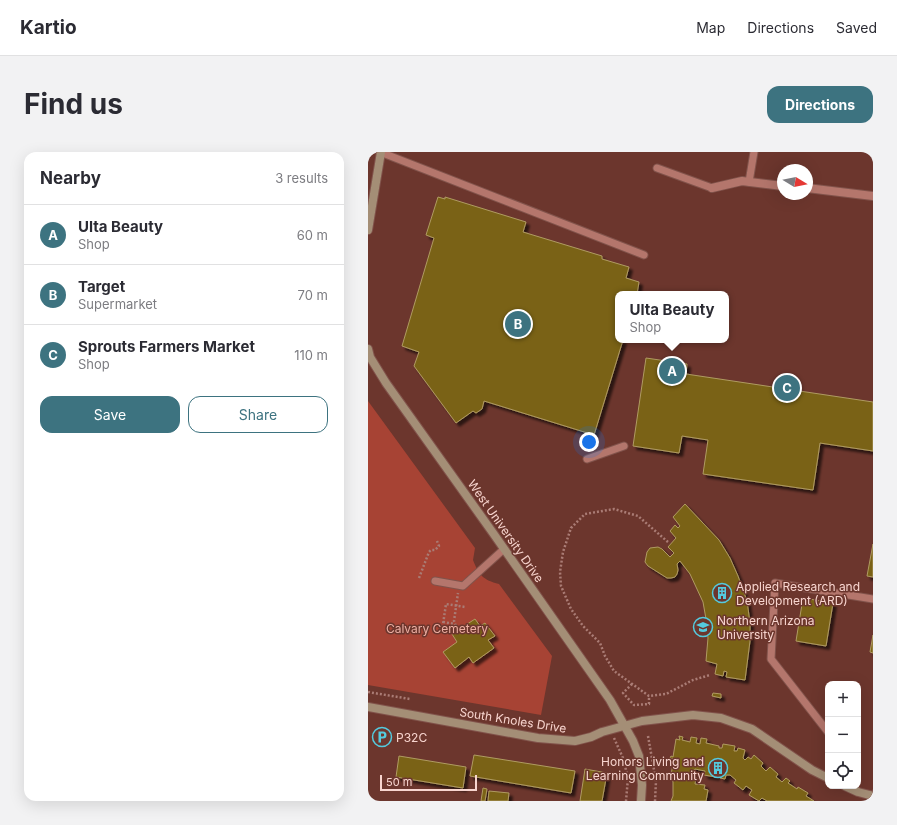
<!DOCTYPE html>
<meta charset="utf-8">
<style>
body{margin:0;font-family:Inter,sans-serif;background:#f2f2f3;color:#2b2b33}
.controls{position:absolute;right:12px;bottom:12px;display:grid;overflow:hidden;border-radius:8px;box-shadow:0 4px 16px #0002}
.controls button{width:36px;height:36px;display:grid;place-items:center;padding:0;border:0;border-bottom:1px solid #e1e1e2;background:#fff;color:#2b2b33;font:20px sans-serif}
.compass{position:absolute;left:409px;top:12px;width:36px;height:36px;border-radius:50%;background:#fff;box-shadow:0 4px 16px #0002;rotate:100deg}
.scale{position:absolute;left:12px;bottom:10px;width:97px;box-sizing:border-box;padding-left:4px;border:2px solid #f8d5cf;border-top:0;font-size:11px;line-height:14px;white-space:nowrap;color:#f8d5cf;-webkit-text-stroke:3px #6c362d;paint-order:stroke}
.you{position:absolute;left:221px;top:290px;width:14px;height:14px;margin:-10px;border:3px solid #fff;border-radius:50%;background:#1a73e8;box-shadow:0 0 0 6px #1a73e833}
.badge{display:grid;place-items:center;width:26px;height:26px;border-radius:50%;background:#3d7380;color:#fff;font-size:13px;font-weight:700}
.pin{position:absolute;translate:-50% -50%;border:2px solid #fff;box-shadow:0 1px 4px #0006}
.popup{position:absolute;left:247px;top:139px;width:114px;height:52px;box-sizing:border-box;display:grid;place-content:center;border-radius:8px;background:#fff;filter:drop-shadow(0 1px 3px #0005);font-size:13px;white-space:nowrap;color:#7c7c81}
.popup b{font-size:15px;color:#2b2b33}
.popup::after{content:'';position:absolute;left:50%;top:100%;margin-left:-8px;border:8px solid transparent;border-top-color:#fff}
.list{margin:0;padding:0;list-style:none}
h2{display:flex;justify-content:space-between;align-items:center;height:52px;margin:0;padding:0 16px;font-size:17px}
h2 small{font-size:13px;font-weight:400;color:#7c7c81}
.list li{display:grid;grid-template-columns:26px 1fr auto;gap:12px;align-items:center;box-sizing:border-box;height:60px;padding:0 16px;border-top:1px solid #e1e1e2}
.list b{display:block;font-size:15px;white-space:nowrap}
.list p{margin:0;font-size:13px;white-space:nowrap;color:#7c7c81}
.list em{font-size:13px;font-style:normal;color:#7c7c81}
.actions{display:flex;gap:8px;padding:12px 16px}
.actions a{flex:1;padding:9px 0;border:1px solid #3d7380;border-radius:12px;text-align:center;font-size:14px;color:#3d7380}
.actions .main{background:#3d7380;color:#fff}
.icon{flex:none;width:22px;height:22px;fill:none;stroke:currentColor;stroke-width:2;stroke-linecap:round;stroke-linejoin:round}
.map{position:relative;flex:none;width:505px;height:649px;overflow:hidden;border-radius:12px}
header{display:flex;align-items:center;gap:24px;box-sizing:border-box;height:56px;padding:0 20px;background:#fff;border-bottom:1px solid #e1e1e2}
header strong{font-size:19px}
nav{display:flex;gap:22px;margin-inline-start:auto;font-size:14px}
.intro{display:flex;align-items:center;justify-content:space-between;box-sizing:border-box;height:96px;padding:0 24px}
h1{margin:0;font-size:28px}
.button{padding:10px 18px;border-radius:12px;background:#3d7380;color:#fff;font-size:14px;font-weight:700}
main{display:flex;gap:24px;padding:0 24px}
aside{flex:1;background:#fff;border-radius:12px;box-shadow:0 4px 16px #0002}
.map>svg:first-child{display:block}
.green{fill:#a74334}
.building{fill:#7a6215;stroke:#af9b62;filter:url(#shadow)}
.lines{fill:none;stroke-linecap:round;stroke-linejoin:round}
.lane-casing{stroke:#81534b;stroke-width:9}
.street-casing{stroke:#81534b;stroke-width:10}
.secondary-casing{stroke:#81534b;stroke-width:10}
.path{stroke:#aa7c75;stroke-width:2.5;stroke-dasharray:2 2;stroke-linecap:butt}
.lane{stroke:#b4766c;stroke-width:7}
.street{stroke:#b4766c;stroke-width:8}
.secondary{stroke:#a48e76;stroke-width:8}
.labels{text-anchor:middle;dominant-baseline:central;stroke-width:3;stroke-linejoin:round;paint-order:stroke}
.street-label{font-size:12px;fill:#f8d5cf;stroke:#6c362d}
.poi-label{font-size:12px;fill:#f8d5cf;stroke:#6c362d;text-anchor:start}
.park-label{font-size:12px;fill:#ecaea2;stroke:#6c362d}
</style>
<header>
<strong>Kartio</strong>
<nav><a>Map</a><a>Directions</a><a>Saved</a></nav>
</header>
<div class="intro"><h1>Find us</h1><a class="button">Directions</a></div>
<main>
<aside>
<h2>Nearby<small>3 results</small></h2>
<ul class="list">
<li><span class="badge">A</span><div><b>Ulta Beauty</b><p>Shop</p></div><em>60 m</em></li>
<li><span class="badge">B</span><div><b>Target</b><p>Supermarket</p></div><em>70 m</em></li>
<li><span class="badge">C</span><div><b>Sprouts Farmers Market</b><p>Shop</p></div><em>110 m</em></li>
</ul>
<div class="actions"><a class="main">Save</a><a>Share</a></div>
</aside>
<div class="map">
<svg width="505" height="649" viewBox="0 0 505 649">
<defs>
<filter id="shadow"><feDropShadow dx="3.5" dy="3.5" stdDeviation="1" flood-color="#0009"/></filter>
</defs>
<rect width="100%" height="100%" fill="#6c362d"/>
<!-- green -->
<path class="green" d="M0,249l107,147 -2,12c6,15 10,20 26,24l53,72 -11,59 -173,-30z"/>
<!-- building -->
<path class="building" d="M70,45l7,2v-2l81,25 -3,10 79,24v3l27,8 -3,11 13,4 -2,12h-19v46h5l-29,95 -110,-34 -2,8 -6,4 -3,-2 -17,12 -42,-57 5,-14 -17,-6 32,-108 -8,-3z
M278,206l41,6 -1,10 187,28v49l-53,-8 -7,47 -110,-16 5,-34 -26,-4 -3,17 -46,-7z
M317,352l34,36 11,18 8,18 9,25 3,22v18l-5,39 -19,-3 1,-5 -3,-1 -1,5 -8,-2 2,-10 -11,-3 2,-23 -2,-19 -3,-17 -13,-28 -10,-13 -3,3 1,6 -1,4 -2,3 -4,1h-4l-19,-12 -3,-4 2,-10 3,-4 8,-1 4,2 8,8 4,-4 -6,-6 8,-9 -6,-7 5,-6 3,3 2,-2 -7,-9z
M505,392v33l-6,-1z
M435,446l30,5 -7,43 -30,-5z
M107,467l5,7 5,-3 10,13 -7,4 6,8 -21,15 -4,-6 -14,11 -12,-16 14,-10 -5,-8z
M505,483v18l-3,-1z
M345,541l8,1v4l-9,-2z
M311,584l4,1 -1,3 8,2 1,-5 6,1 -1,5 4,1 1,-6 6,1 -1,4 13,3v2h3l1,-4 12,2 -1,5h3l1,-3 7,2 -2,8 2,2 3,-3 3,2 3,-4 9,8 -2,3 5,5 4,-4 8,7 -2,3 6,5 4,-4 4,3 -2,2 9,6 1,-2 10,6 -2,3 8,5h-47l-5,-3 -3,3 -10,-6 3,-5 -6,-4 -3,4 -9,-7 2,-3 -6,-5h-4l-1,4 -5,-1 1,-4 -4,-1 -1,4 -12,-2 1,-4 -10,-2 -2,7 3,1 -1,7 10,1 -1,4 4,1 -2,11h-35l2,-5v-15l-3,-1 4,-21 -4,-1 1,-2 2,1 3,-18 4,1z
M106,603l101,16 -4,22 -101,-17z
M31,604l67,11 -3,21 -67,-11z
M217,617l22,4 -5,28h-22z
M115,636l4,1 -2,12h-4z
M121,639l20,2 -1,8h-20z"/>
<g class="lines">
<defs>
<path id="lane" d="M12,0l264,103
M289,16l55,20
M381,30l5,-30
M219,307l37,-13
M67,429l28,5 41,-37
M460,580l-57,-73 4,-76 98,16"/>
<path id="street" d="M344,36l30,-7 41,5
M439,36l66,8"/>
<path id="secondary" d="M0,78l13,-78
M0,197l2,8 16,26 107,150 117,167 23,41 6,15 3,29 -1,16
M0,555l170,31 37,3 16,-4 11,-5 40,-11 51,-6 28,3 31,11 60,41 16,8
M477,634l13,6 15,4"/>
</defs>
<!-- lane casing -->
<use href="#lane" class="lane-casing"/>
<!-- street casing -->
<use href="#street" class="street-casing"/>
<!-- secondary casing -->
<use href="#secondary" class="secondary-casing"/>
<!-- path -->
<path class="path" d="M300,390l-30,-26 -24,-7 -29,5 -14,14 -8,24 -3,20 1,14 10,23 12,17 17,17 5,13 9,15 35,25 17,-2 27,-14 17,-5
M51,426l10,-26 2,-2h4l4,-4 -2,-5
M75,470l12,2
M90,477l-3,-5 -1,-3 4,-28
M74,479l4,-27 19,3
M264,532l-9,9 11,12 15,-1v-8
M0,540l42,7
M280,584l8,45 -1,20
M246,586l9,20 5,20 -2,23"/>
<!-- lane -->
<use href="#lane" class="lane"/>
<!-- street -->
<use href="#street" class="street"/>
<!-- secondary -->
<use href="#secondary" class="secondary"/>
</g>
<!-- icons -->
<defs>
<symbol id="building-ring" viewBox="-11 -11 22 22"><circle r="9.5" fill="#6c362d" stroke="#54cade" stroke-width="1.5"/><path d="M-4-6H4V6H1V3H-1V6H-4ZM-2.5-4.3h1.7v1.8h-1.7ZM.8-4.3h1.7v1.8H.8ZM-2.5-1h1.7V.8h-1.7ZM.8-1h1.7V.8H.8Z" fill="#54cade"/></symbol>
<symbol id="university-ring" viewBox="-11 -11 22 22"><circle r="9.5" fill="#6c362d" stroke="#54cade" stroke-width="1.5"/><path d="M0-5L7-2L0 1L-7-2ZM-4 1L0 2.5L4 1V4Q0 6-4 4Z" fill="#54cade"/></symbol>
<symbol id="parking-ring" viewBox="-11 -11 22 22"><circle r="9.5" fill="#6c362d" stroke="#54cade" stroke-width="1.5"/><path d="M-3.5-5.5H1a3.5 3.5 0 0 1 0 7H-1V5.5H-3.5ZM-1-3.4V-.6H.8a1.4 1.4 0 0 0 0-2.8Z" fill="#54cade"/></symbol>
</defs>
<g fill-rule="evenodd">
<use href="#building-ring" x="343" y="430" width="22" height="22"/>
<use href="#university-ring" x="324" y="464" width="22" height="22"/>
<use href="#parking-ring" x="3" y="574" width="22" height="22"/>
<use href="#building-ring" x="339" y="605" width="22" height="22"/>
</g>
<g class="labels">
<!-- street labels -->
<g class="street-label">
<text transform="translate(138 379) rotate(55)">West University Drive</text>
<text transform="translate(145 568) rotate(9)">South Knoles Drive</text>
</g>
<!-- poi labels -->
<g class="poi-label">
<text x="368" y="434">Applied Research and<tspan x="368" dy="14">Development (ARD)</tspan></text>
<text x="349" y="468">Northern Arizona<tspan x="349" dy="14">University</tspan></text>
<text x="28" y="585">P32C</text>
<text x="336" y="609" text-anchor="end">Honors Living and<tspan x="336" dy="14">Learning Community</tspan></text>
</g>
<!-- park labels -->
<g class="park-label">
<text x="69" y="476">Calvary Cemetery</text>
</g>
</g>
</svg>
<div class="controls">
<button>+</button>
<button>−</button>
<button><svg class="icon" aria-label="locate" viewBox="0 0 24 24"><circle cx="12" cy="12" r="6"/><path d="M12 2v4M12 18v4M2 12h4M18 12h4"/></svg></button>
</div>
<svg class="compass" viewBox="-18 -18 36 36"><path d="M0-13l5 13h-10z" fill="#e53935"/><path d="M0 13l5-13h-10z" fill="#7c7c81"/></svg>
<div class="scale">50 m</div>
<div class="you"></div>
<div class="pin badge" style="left:304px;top:219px">A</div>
<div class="popup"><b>Ulta Beauty</b>Shop</div>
<div class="pin badge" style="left:150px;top:172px">B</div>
<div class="pin badge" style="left:419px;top:236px">C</div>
</div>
</main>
